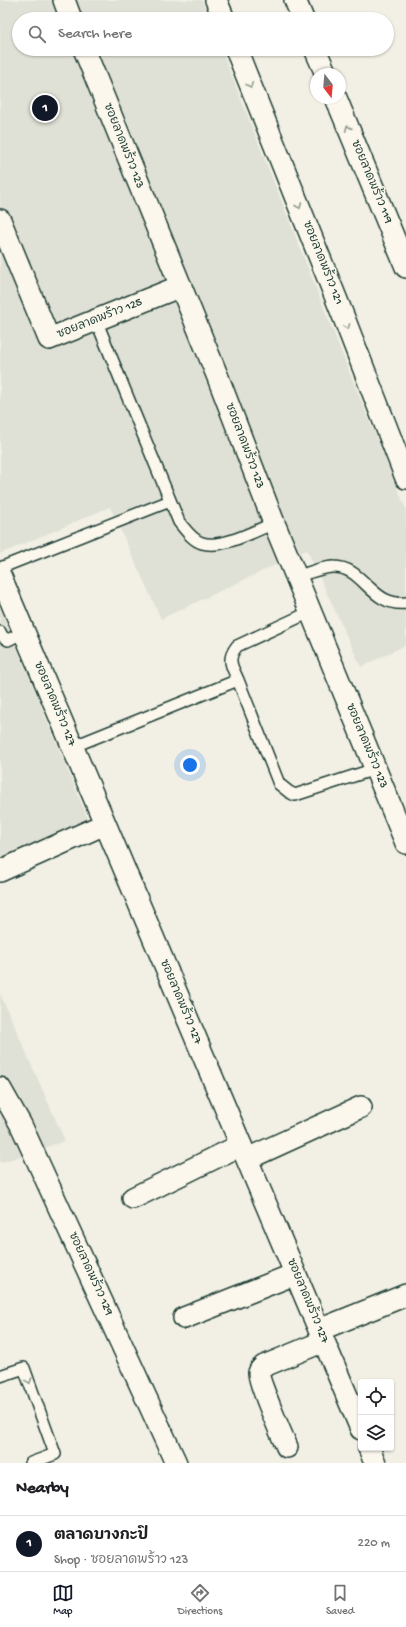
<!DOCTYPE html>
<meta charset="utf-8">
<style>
body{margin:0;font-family:"Gochi Hand","Playpen Sans Thai",sans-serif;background:#f6f6f6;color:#202124}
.controls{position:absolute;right:12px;bottom:12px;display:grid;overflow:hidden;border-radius:4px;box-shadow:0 1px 3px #0004}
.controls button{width:36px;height:36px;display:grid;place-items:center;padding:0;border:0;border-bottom:1px solid #e0e0e0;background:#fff;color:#202124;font:20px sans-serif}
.compass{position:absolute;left:310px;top:68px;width:36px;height:36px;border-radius:50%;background:#fff;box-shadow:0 1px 3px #0004;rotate:164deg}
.you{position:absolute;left:190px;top:765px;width:14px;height:14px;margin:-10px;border:3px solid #fff;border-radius:50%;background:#1a73e8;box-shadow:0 0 0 6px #1a73e833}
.badge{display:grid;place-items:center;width:26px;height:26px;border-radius:50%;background:#111827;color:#fff;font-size:13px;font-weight:700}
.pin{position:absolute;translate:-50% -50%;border:2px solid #fff;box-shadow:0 1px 4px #0006}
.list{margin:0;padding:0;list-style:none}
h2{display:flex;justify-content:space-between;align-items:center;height:52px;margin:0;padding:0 16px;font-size:17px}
h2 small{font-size:13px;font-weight:400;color:#757577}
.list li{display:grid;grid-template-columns:26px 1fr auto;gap:12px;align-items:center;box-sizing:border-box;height:56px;padding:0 16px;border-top:1px solid #e0e0e0}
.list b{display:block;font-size:15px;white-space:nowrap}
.list p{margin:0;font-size:13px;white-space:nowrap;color:#757577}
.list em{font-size:13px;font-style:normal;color:#757577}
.icon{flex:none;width:22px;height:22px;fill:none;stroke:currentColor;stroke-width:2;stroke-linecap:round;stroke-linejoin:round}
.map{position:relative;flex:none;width:406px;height:1463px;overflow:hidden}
.search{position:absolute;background:#fff;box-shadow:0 1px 3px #0004;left:12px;right:12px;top:12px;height:44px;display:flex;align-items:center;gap:10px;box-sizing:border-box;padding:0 14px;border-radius:22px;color:#757577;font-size:15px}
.sheet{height:108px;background:#fff}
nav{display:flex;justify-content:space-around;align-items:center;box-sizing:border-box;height:56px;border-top:1px solid #e0e0e0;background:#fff;font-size:11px;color:#757577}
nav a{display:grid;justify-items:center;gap:2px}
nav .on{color:#111827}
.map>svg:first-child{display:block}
.built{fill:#e0e1d6}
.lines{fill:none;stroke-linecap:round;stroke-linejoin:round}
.lane-casing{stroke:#1f3d34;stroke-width:14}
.street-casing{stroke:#1f3d34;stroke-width:24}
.lane{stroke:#fbf7ec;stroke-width:11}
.street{stroke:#fbf7ec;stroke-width:21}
.oneway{stroke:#8d9a90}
.labels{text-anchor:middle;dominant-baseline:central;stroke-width:3;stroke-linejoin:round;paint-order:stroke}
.street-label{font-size:12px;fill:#1f3d34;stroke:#fbf7ec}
</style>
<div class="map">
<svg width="406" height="1463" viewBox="0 0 406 1463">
<rect width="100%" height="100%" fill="#f2f0e5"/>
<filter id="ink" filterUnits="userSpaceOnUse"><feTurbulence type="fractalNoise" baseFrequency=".025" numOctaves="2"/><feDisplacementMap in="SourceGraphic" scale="8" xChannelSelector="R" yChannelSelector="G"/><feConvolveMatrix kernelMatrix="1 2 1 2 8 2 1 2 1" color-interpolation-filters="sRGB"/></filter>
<g filter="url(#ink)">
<!-- built -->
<path class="built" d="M0,0h202l7,19h-190v30h202l130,327 55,133v136l-45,22 -54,-117 -146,69 -51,-112 -110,47z
M0,606l97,235 -97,42z
M0,993l65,148 -65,22z"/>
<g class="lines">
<defs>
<path id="lane" d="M96,320l83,202c6,7 13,18 23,21 20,6 53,-12 72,-20
M0,568l170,-67
M296,577c10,-3 28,-11 38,-10 30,0 37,40 72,36
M0,632l2,4 6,4 16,-8
M238,680c-6,-14 -12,-20 -1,-34l73,-34
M72,747l166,-67 41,104 10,8 6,3 80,-26
M0,1376l24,-8 31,86 -24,9"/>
<path id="street" d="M64,0l7,19
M216,0l8,19
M295,0l8,19
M84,49l133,326 57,148 132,320
M236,49l108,269 62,160
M315,49l11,25
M336,98l70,169
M0,220l49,119 132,-53
M0,575l361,854
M0,871l105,-47
M0,1088l21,37 155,338
M247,1159l114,-52
M133,1198l108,-53
M184,1318l111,-44
M319,1330l87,-35
M287,1447c-5,-11 -29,-66 -28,-74 0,-3 3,-5 5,-7l60,-25
M369,1448l6,15"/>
</defs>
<!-- lane casing -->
<use href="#lane" class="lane-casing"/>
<!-- street casing -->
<use href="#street" class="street-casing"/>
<!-- lane -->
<use href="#lane" class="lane"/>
<!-- street -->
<use href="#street" class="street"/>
</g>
<!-- one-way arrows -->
<defs><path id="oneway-chevron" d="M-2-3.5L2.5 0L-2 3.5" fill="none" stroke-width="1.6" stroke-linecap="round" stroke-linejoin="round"/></defs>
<g class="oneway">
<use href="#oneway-chevron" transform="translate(250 85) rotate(68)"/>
<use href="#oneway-chevron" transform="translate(348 128) rotate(-113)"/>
<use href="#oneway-chevron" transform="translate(299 206) rotate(68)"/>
<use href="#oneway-chevron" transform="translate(347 327) rotate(69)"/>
<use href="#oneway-chevron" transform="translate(29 1381) rotate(70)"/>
</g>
</g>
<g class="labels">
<!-- street labels -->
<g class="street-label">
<text transform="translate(123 146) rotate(68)">ซอยลาดพร้าว 123</text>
<text transform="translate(371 182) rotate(67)">ซอยลาดพร้าว 119</text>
<text transform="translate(322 263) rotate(68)">ซอยลาดพร้าว 121</text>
<text transform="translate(100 319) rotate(-22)">ซอยลาดพร้าว 125</text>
<text transform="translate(244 446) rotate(69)">ซอยลาดพร้าว 123</text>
<text transform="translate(54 704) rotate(67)">ซอยลาดพร้าว 127</text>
<text transform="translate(366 746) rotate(67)">ซอยลาดพร้าว 123</text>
<text transform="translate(180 1002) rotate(67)">ซอยลาดพร้าว 127</text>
<text transform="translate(90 1274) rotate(65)">ซอยลาดพร้าว 129</text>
<text transform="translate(307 1301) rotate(67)">ซอยลาดพร้าว 127</text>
</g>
</g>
</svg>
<div class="controls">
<button><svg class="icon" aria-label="locate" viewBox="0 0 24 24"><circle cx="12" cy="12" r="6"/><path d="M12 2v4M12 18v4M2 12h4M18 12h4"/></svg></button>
<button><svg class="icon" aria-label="layers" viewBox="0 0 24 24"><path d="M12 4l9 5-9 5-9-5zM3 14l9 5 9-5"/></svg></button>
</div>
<svg class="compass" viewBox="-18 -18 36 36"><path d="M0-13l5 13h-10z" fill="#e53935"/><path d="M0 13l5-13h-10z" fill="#757577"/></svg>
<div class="you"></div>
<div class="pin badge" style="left:45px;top:108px">1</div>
<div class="search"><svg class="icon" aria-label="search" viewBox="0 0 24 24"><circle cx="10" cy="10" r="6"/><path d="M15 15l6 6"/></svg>Search here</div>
</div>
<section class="sheet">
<h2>Nearby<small></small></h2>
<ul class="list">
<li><span class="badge">1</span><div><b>ตลาดบางกะปิ</b><p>Shop · ซอยลาดพร้าว 123</p></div><em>220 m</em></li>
</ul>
</section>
<nav>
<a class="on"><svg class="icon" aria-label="map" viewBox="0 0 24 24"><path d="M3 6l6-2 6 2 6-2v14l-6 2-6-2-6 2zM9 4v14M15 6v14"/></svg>Map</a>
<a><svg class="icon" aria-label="directions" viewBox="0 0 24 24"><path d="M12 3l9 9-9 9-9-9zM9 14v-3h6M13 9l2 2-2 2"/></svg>Directions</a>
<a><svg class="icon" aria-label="saved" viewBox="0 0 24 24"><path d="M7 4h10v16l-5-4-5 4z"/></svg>Saved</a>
</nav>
